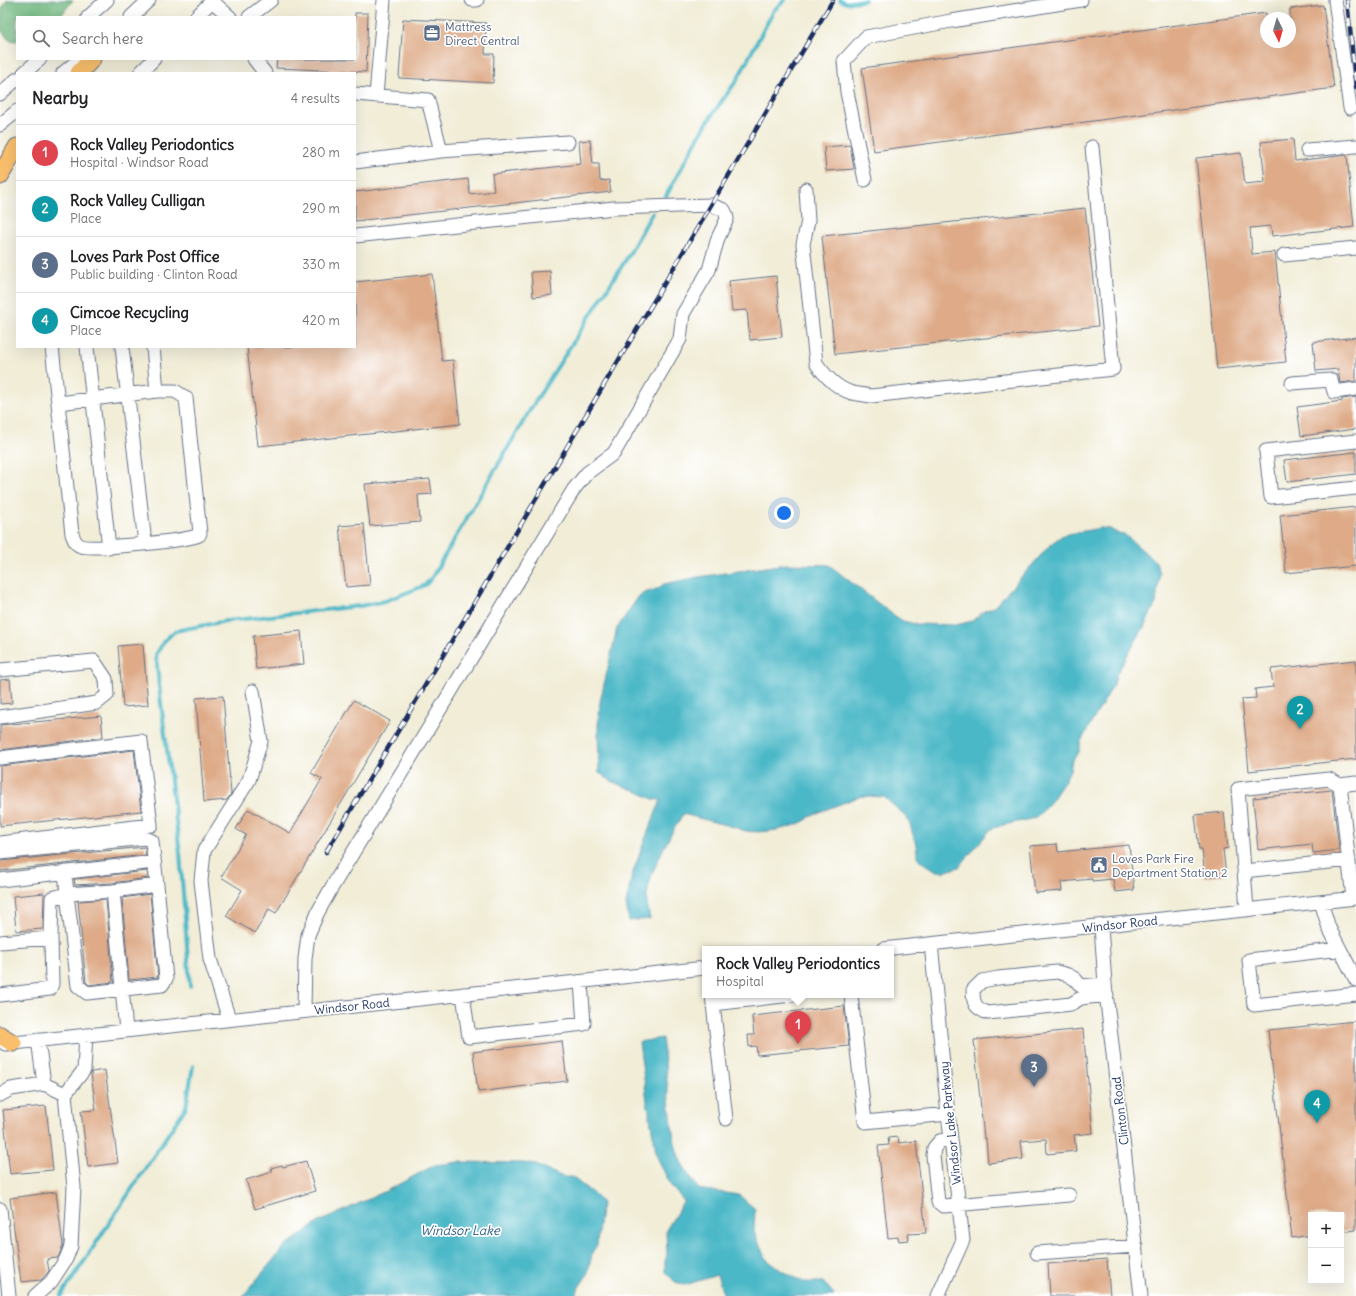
<!DOCTYPE html>
<meta charset="utf-8">
<style>
body{margin:0;font-family:Delius,sans-serif;background:#f2f2f2;color:#202124}
.controls{position:absolute;right:12px;bottom:12px;display:grid;overflow:hidden;border-radius:0px;box-shadow:0 4px 16px #0002}
.controls button{width:36px;height:36px;display:grid;place-items:center;padding:0;border:0;border-bottom:1px solid #e0e0e0;background:#fff;color:#202124;font:20px sans-serif}
.compass{position:absolute;left:1260px;top:12px;width:36px;height:36px;border-radius:50%;background:#fff;box-shadow:0 4px 16px #0002;rotate:175deg}
.you{position:absolute;left:784px;top:513px;width:14px;height:14px;margin:-10px;border:3px solid #fff;border-radius:50%;background:#1a73e8;box-shadow:0 0 0 6px #1a73e833}
.badge{display:grid;place-items:center;width:26px;height:26px;border-radius:50%;background:#ea580c;color:#fff;font-size:13px;font-weight:700}
.pin{position:absolute;translate:-50% -33px;filter:drop-shadow(0 1px 2px #0008)}
.pin::after{content:'';position:absolute;top:21px;width:14px;height:12px;background:inherit;clip-path:polygon(0 0,100% 0,50% 100%)}
.popup{position:absolute;left:702px;top:946px;width:192px;height:52px;box-sizing:border-box;display:grid;place-content:center;border-radius:0px;background:#fff;filter:drop-shadow(0 1px 3px #0005);font-size:13px;white-space:nowrap;color:#757577}
.popup b{font-size:15px;color:#202124}
.popup::after{content:'';position:absolute;left:50%;top:100%;margin-left:-8px;border:8px solid transparent;border-top-color:#fff}
.list{margin:0;padding:0;list-style:none}
h2{display:flex;justify-content:space-between;align-items:center;height:52px;margin:0;padding:0 16px;font-size:17px}
h2 small{font-size:13px;font-weight:400;color:#757577}
.list li{display:grid;grid-template-columns:26px 1fr auto;gap:12px;align-items:center;box-sizing:border-box;height:56px;padding:0 16px;border-top:1px solid #e0e0e0}
.list b{display:block;font-size:15px;white-space:nowrap}
.list p{margin:0;font-size:13px;white-space:nowrap;color:#757577}
.list em{font-size:13px;font-style:normal;color:#757577}
.icon{flex:none;width:22px;height:22px;fill:none;stroke:currentColor;stroke-width:2;stroke-linecap:round;stroke-linejoin:round}
.map{position:relative;flex:none;width:1356px;height:1296px;overflow:hidden}
.search{position:absolute;background:#fff;box-shadow:0 4px 16px #0002;left:16px;top:16px;width:340px;height:44px;display:flex;align-items:center;gap:10px;box-sizing:border-box;padding:0 14px;border-radius:0px;color:#757577;font-size:15px}
.panel{position:absolute;background:#fff;box-shadow:0 4px 16px #0002;left:16px;top:72px;width:340px;height:276px;border-radius:0px}
.map>svg:first-child{display:block}
.forest{fill:#6fb77e;stroke:#45736e}
.water{fill:#4cb8c7;stroke:#347492}
.lines{fill:none;stroke-linecap:round;stroke-linejoin:round}
.stream{stroke:#4cb8c7;stroke-width:4}
.building{fill:#deaa87}
.minor-casing{stroke:#667288;stroke-width:15}
.major-casing{stroke:#667288;stroke-width:19}
.minor{stroke:#fff;stroke-width:13}
.major{stroke:#f9bf6d;stroke-width:17}
.rail-casing{stroke:#1b2f5e;stroke-width:4.5}
.rail{stroke:#fff;stroke-width:3;stroke-dasharray:9;stroke-linecap:butt}
.labels{text-anchor:middle;dominant-baseline:central;stroke-width:3.5;stroke-linejoin:round;paint-order:stroke}
.service-label{font-size:12px;fill:#4e5e75;stroke:#fff;text-anchor:start}
.street-label{font-size:12px;fill:#1b2f5e;stroke:#fff}
.water-label{font-size:13px;font-style:italic;fill:#2c5f83;stroke:#fff}
</style>
<div class="map">
<svg width="1356" height="1296" viewBox="0 0 1356 1296">
<rect width="100%" height="100%" fill="#fff"/>
<filter id="ink" filterUnits="userSpaceOnUse"><feTurbulence type="fractalNoise" baseFrequency=".025" numOctaves="2"/><feDisplacementMap in="SourceGraphic" scale="8" xChannelSelector="R" yChannelSelector="G"/><feConvolveMatrix kernelMatrix="1 2 1 2 8 2 1 2 1" color-interpolation-filters="sRGB"/></filter>
<filter id="wash" filterUnits="userSpaceOnUse"><feTurbulence type="fractalNoise" baseFrequency=".012" numOctaves="4" result="noise"/><feDisplacementMap in="SourceGraphic" scale="16" xChannelSelector="R" yChannelSelector="G"/><feGaussianBlur stdDeviation="0.9" result="paint"/><feColorMatrix in="noise" values="0 0 0 0 0 0 0 0 0 0 0 0 0 0 0 0 0 1.4 0 .05"/><feComposite in="paint" operator="in"/></filter>
<g filter="url(#wash)">
<rect width="100%" height="100%" fill="#f1edd7"/>
<!-- forest -->
<path class="forest" d="M7,0h66l-13,17h-43v24l-8,-1 -8,-10 1,-21z"/>
<!-- water -->
<path class="water" d="M1100,528l10,1 7,4 7,1 32,28 4,11 -4,30 -12,24 -28,48 -2,9 -33,57 -2,11 -7,8 -2,10 -6,12 -12,18 -16,18 -33,7 -12,4 -32,38 -12,4h-10l-17,-10 -3,-8 -1,-8 -7,-24 -8,-9 -17,-15 -21,-1 -10,3 -41,16c-12,14 -59,22 -75,13l-54,-14c-13,22 -38,63 -36,90 1,5 2,10 3,15l-21,2 -3,-17 6,-29 13,-36 16,-39c-10,0 -13,-4 -23,-8 -6,-3 -13,-5 -20,-8 -7,-2 -13,-8 -19,-11l-1,-47 2,-24 17,-74 22,-32 4,-3 14,-4 7,-5 34,-7 89,-13 42,1 63,49 11,7 12,3 41,1 16,-4 12,-10 10,-4 58,-64 11,-8z
M662,1038c4,26 5,51 9,77 1,13 3,27 7,39 4,13 14,23 20,35l41,6 16,14 -1,23 12,27 16,12 22,11h19l11,12v2h-110l-7,-21 -32,10 -10,-3 -10,-10v-11l2,-6 -1,-25 18,-29 -13,-15 -14,-29 -10,-56 -8,-59z
M459,1162l65,1 12,2 27,12h9l24,19 6,7 -4,30 -1,12 -4,6 -6,24 -8,12 -3,9h-333l41,-49 35,-25 67,-31 49,-26z"/>
<g class="lines">
<!-- stream -->
<path class="stream" d="M840,0l6,3 19,-3
M666,196l34,-62 14,-22 23,-32 37,-70 11,-10
M190,986l-10,-133 -20,-158 -4,-40 8,-14 11,-10 51,-10 134,-15 25,-5 31,-12 9,-4 6,-6 102,-174 94,-147 25,-45
M61,1296l125,-189 7,-41"/>
</g>
<g id="blocks">
<!-- building -->
<path class="building" d="M1323,5l11,83 -460,63 -12,-83 404,-55v29h24v-33z
M355,13h13l-2,59 -90,-4 1,-9h78z
M403,19l83,4 -1,31h9l-1,29 -94,-5z
M1293,139l2,22 52,-6 7,72 -82,9 -1,-10 -21,2 2,26 23,-2 11,110 -69,7 -21,-211 45,-5 4,31 20,-2 -4,-40z
M590,140l3,24h6l1,17 9,-1 2,12 -256,29v-29l113,-13 2,15 24,-3 -2,-17 89,-10 -2,-23z
M850,145l4,24 -28,2 -2,-24z
M1085,208l13,118 -263,28 -13,-118z
M550,271l2,24 -19,2 -2,-25z
M432,274l10,87 11,-1 7,64 -202,22 -11,-99h108v-65z
M776,276l6,61 -32,3 -3,-30 -15,1 -3,-30z
M1356,337v44l-16,2 -2,-14 -22,2 -3,-29z
M1356,397v32l-55,7 -4,-29 45,-6v-2z
M1356,452v22l-69,8 -3,-22z
M430,479l2,15 -14,1 2,27 -50,4 -5,-42z
M1356,507v59l-70,7 -6,-58z
M364,524l6,61 -24,2 -7,-61z
M301,631l3,33 -48,5 -3,-33z
M143,644l5,61 -25,2 -5,-61z
M1356,660v99l-107,12 -7,-72 14,-1 -1,-9 18,-2 -2,-18z
M10,679l2,24 -12,1v-24z
M223,696l8,98 -4,6 -23,2 -8,-104z
M354,700l36,21 -114,192 -7,-4 -14,24 -29,-17 16,-26 -21,-13 25,-42 -10,-6 12,-20 42,24 32,-54 -11,-6z
M101,716l2,21 -103,13v-25z
M134,750l7,61 -141,15v-60z
M1332,790l7,60 -26,3 -1,-9 -54,6 -5,-52z
M1224,812l4,36 -5,1 3,26 -21,2 -3,-28h-3l-4,-34z
M1057,844l1,8 71,-7 5,45 -19,2 -2,-13 -21,2v-2l-31,3 1,9 -27,2 -5,-47z
M145,847l1,8 -146,16v-10z
M147,871l1,7 -36,5 -37,2 -1,-6z
M44,893l-1,36 -27,2 -3,-35z
M150,894l8,83 -29,3 -7,-82z
M106,899l7,83 -24,3 -3,-3 -8,-81z
M844,1006l5,40 -92,9 -1,-9 -7,1 -1,-12h6l-2,-19z
M1356,1021v209l-15,2v-17h-30v20l-19,3 -24,-208z
M1083,1029l10,104 -19,2 2,16 -29,3 -1,-15 -25,2 2,18 -35,4 -2,-25h-2l-10,-98z
M562,1041l5,40 -89,11 -5,-40z
M105,1070l13,93 -30,4 -7,-56 15,-1 -5,-37 1,-1z
M46,1106l7,64 -43,4 -7,-64z
M898,1137l1,6 17,-2 10,92 -18,1 1,6 -10,1 -1,-4 -10,1 -10,-92 11,-1 -1,-7z
M306,1161l9,30 -60,18 -9,-29 26,-8 -1,-4 11,-3 1,2z
M56,1192l7,53 -4,10 -2,3 -10,1 2,12 -8,9 -20,2 -11,-84z
M1107,1259l3,37h-60l-2,-32z"/>
</g>
</g>
<g filter="url(#ink)">
<use href="#blocks" fill-opacity="0" stroke="#667288" stroke-width="1"/>
<g class="lines">
<defs>
<path id="minor" d="M472,0h5
M1335,0l15,108
M212,1l18,16
M88,17l19,-17
M131,17l18,-17
M196,17l17,-17
M249,17l22,-17
M254,59l11,14
M24,73l16,-14
M63,73l17,-14
M140,73l14,-14
M0,94l17,-15
M355,94l73,6 13,51 127,-9
M376,96l8,-96
M0,125l17,-14
M1307,150l49,-4
M355,162l86,-11
M865,180l-18,-88 -3,-31 22,-24 85,-16 130,-21
M806,189l2,32 -5,23 13,119c9,13 20,25 36,30 6,1 13,2 19,3l242,-27 -21,-222
M1284,255l72,-7
M52,347l20,187c2,5 3,10 9,12 12,4 106,-5 118,-11l1,-2 -14,-135 -11,-7h-18l-98,12
M87,347l22,201
M122,347l23,196
M153,347l4,44
M1292,383l39,-3 3,12 22,-3
M1356,441l-90,10 5,46 85,-9
M0,670l94,-9 12,18 1,16 -10,8 -97,14
M0,758l141,-17 10,84 -151,18
M0,853l145,-15 7,3 5,44
M1244,871l105,-11
M0,880l154,-18
M113,891l-46,3 11,92 9,7 75,-8 4,-6 -9,-94 -44,6 13,140
M1353,898l-13,-113 16,-2
M1321,902l8,26 27,52
M1247,910l-9,-121 91,-10 11,6
M1101,926l4,58 36,312
M0,942l51,-4
M931,944l17,170 15,126 -25,56
M883,949l473,-51
M1340,949l-91,11 5,45 102,-11
M1105,984l-24,2 -6,-7 -7,-4 -11,-3 -59,6 -16,3 -9,9c0,14 2,18 15,23l83,-9 10,-6 26,-3
M463,994l6,43 115,-13 -3,-42
M0,995l50,-6 2,-5 -1,-46 1,-40 15,-4 -2,-22
M712,995l14,124
M851,995l14,127 83,-8
M713,1004l79,-9
M304,1011l1,-52 3,-24 10,-23 14,-25 242,-398 13,-16 27,-20 66,-114 3,-25 26,-44 9,-32 9,-19 -1,-5 -2,-4 -13,-5 -97,3 -259,28
M229,1019l-19,-60 -9,-78 3,-30 45,-71 12,-39 -8,-50
M38,1040l6,44 21,10
M5,1044l700,-76
M0,1095l11,-6 33,-5
M951,1139l-11,2 -6,7 -1,7 5,47 5,4 126,-11
M0,1209l9,87
M1037,1253l99,-7
M35,1296l16,-14 15,-23 5,-13 3,-59 -9,-93 19,-24 2,-35"/>
<path id="major" d="M79,73l13,-14
M0,176l17,-29
M0,1035l13,8"/>
</defs>
<!-- minor casing -->
<use href="#minor" class="minor-casing"/>
<!-- major casing -->
<use href="#major" class="major-casing"/>
<!-- minor -->
<use href="#minor" class="minor"/>
<!-- major -->
<use href="#major" class="major"/>
<defs>
<path id="rail" d="M1347,0l9,87
M326,852l507,-852"/>
</defs>
<!-- rail casing -->
<use href="#rail" class="rail-casing"/>
<!-- rail -->
<use href="#rail" class="rail"/>
</g>
</g>
<!-- icons -->
<defs>
<symbol id="office-square" viewBox="-11 -11 22 22"><rect x="-9" y="-9" width="18" height="18" rx="4" fill="#5c6f8a" stroke="#fff"/><path d="M-6-3h4V-5.5h4V-3h4V5H-6ZM-1-4.5V-3h2v-1.5ZM-6 0V1H6V0Z" fill="#fff"/></symbol>
<symbol id="civic-square" viewBox="-11 -11 22 22"><rect x="-9" y="-9" width="18" height="18" rx="4" fill="#5c6f8a" stroke="#fff"/><path d="M-.6-6.5H3V-4.5H.6V-3L4-1V1h2V6H-6V1h2V-1L-.6-3ZM-1.2 2.5V6h2.4V2.5Z" fill="#fff"/></symbol>
</defs>
<g fill-rule="evenodd">
<use href="#office-square" x="422" y="23" width="20" height="20"/>
<use href="#civic-square" x="1089" y="855" width="20" height="20"/>
</g>
<g class="labels">
<!-- service labels -->
<g class="service-label">
<text x="445" y="26">Mattress<tspan x="445" dy="14">Direct Central</tspan></text>
<text x="1112" y="858">Loves Park Fire<tspan x="1112" dy="14">Department Station 2</tspan></text>
</g>
<!-- street labels -->
<g class="street-label">
<text transform="translate(1120 924) rotate(-6)">Windsor Road</text>
<text transform="translate(352 1006) rotate(-6)">Windsor Road</text>
<text transform="translate(1120 1111) rotate(-97)">Clinton Road</text>
<text transform="translate(950 1123) rotate(-96)">Windsor Lake Parkway</text>
</g>
<!-- water labels -->
<g class="water-label">
<text x="460" y="1230">Windsor Lake</text>
</g>
</g>
</svg>
<div class="controls">
<button>+</button>
<button>−</button>
</div>
<svg class="compass" viewBox="-18 -18 36 36"><path d="M0-13l5 13h-10z" fill="#e53935"/><path d="M0 13l5-13h-10z" fill="#757577"/></svg>
<div class="you"></div>
<div class="pin badge" style="left:798px;top:1044px;background:#e0444e">1</div>
<div class="popup"><b>Rock Valley Periodontics</b>Hospital</div>
<div class="pin badge" style="left:1300px;top:729px;background:#0f9aa8">2</div>
<div class="pin badge" style="left:1034px;top:1087px;background:#5c6f8a">3</div>
<div class="pin badge" style="left:1317px;top:1123px;background:#0f9aa8">4</div>
<div class="search"><svg class="icon" aria-label="search" viewBox="0 0 24 24"><circle cx="10" cy="10" r="6"/><path d="M15 15l6 6"/></svg>Search here</div>
<section class="panel">
<h2>Nearby<small>4 results</small></h2>
<ul class="list">
<li><span class="badge" style="background:#e0444e">1</span><div><b>Rock Valley Periodontics</b><p>Hospital · Windsor Road</p></div><em>280 m</em></li>
<li><span class="badge" style="background:#0f9aa8">2</span><div><b>Rock Valley Culligan</b><p>Place</p></div><em>290 m</em></li>
<li><span class="badge" style="background:#5c6f8a">3</span><div><b>Loves Park Post Office</b><p>Public building · Clinton Road</p></div><em>330 m</em></li>
<li><span class="badge" style="background:#0f9aa8">4</span><div><b>Cimcoe Recycling</b><p>Place</p></div><em>420 m</em></li>
</ul>
</section>
</div>
